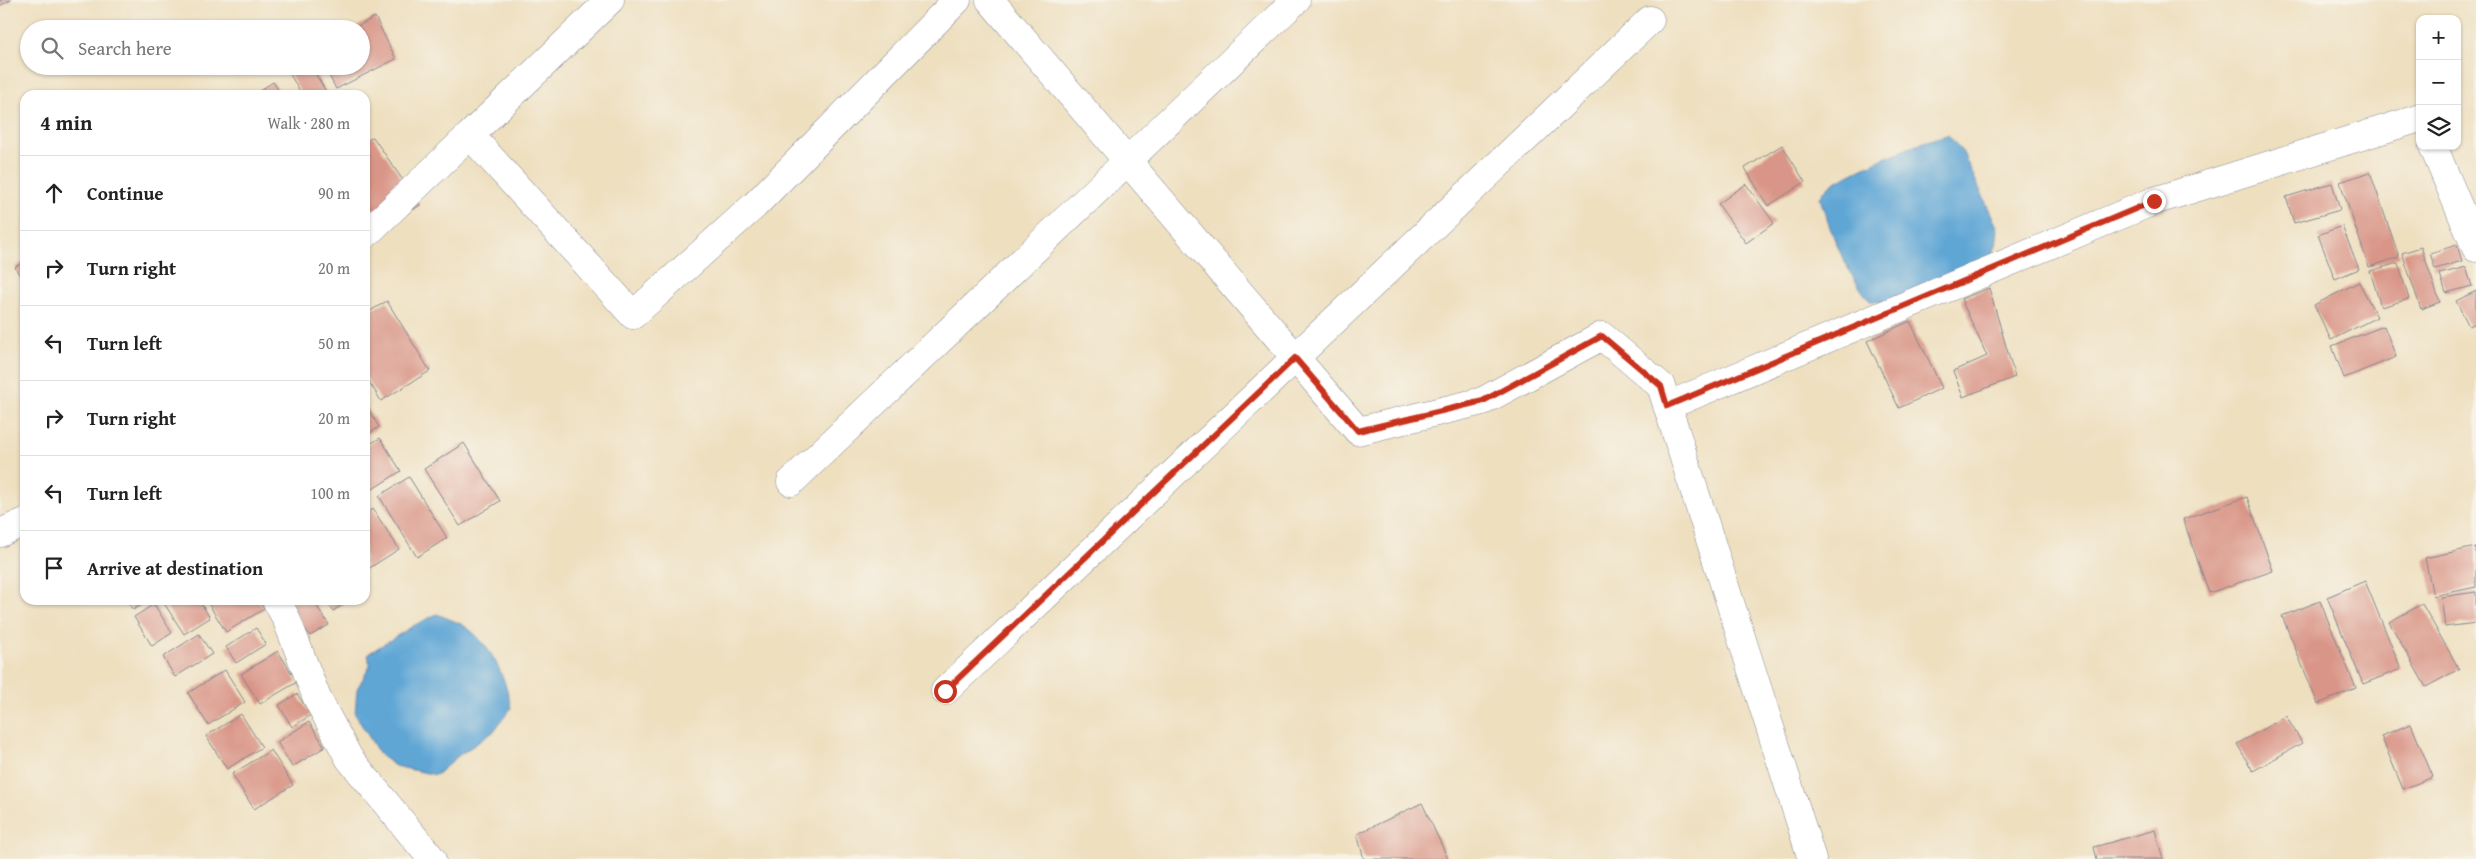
<!DOCTYPE html>
<meta charset="utf-8">
<style>
body{margin:0;font-family:"Gentium Book Plus",serif;background:#f6f6f6;color:#222}
.controls{position:absolute;right:15px;top:15px;display:grid;overflow:hidden;border-radius:10px;box-shadow:0 1px 4px #0004}
.controls button{width:45px;height:45px;display:grid;place-items:center;padding:0;border:0;border-bottom:1px solid #e0e0e0;background:#fff;color:#222;font:25px sans-serif}
.stop{position:absolute;width:15px;height:15px;margin:-11px;border:4px solid #c8321e;border-radius:50%;background:#fff}
.stop.end{background:#c8321e;border-color:#fff;box-shadow:0 1px 5px #0008}
.list{margin:0;padding:0;list-style:none}
h2{display:flex;justify-content:space-between;align-items:center;height:65px;margin:0;padding:0 20px;font-size:21px}
h2 small{font-size:16px;font-weight:400;color:#767676}
.list li{display:grid;grid-template-columns:32px 1fr auto;gap:15px;align-items:center;box-sizing:border-box;height:75px;padding:0 20px;border-top:1px solid #e0e0e0}
.list b{display:block;font-size:19px;white-space:nowrap}
.list em{font-size:16px;font-style:normal;color:#767676}
.icon{flex:none;width:28px;height:28px;fill:none;stroke:currentColor;stroke-width:2;stroke-linecap:round;stroke-linejoin:round}
.map{position:relative;flex:none;width:2476px;height:859px;overflow:hidden}
.search{position:absolute;background:#fff;box-shadow:0 1px 4px #0004;left:20px;top:20px;width:350px;height:55px;display:flex;align-items:center;gap:12px;box-sizing:border-box;padding:0 18px;border-radius:28px;color:#767676;font-size:19px}
.panel{position:absolute;background:#fff;box-shadow:0 1px 4px #0004;left:20px;top:90px;width:350px;height:515px;border-radius:15px}
.map>svg:first-child{display:block}
.water{fill:#5ea6d5;stroke:#3c6a9a}
.building{fill:#d99688}
.lines{fill:none;stroke-linecap:round;stroke-linejoin:round}
.minor-casing{stroke:#84878e;stroke-width:29}
.minor{stroke:#fff;stroke-width:28}
.route{stroke:#c8321e;stroke-width:6}
</style>
<div class="map">
<svg width="2476" height="859" viewBox="0 0 2476 859">
<rect width="100%" height="100%" fill="#f7f3e8"/>
<filter id="ink" filterUnits="userSpaceOnUse"><feTurbulence type="fractalNoise" baseFrequency=".02" numOctaves="2"/><feDisplacementMap in="SourceGraphic" scale="10" xChannelSelector="R" yChannelSelector="G"/><feConvolveMatrix kernelMatrix="1 2 1 2 8 2 1 2 1" color-interpolation-filters="sRGB"/></filter>
<filter id="wash" filterUnits="userSpaceOnUse"><feTurbulence type="fractalNoise" baseFrequency=".0096" numOctaves="4" result="noise"/><feDisplacementMap in="SourceGraphic" scale="20" xChannelSelector="R" yChannelSelector="G"/><feGaussianBlur stdDeviation="1.12" result="paint"/><feColorMatrix in="noise" values="0 0 0 0 0 0 0 0 0 0 0 0 0 0 0 0 0 1.4 0 .05"/><feComposite in="paint" operator="in"/></filter>
<g filter="url(#wash)">
<rect width="100%" height="100%" fill="#eedfbf"/>
<!-- water -->
<path class="water" d="M1948,135l15,18 35,76 -2,17 -6,12 -99,45 -21,-2c-25,-30 -38,-66 -50,-103 2,-3 4,-7 7,-10 15,-13 100,-50 121,-53z
M437,614c9,4 18,7 26,11 28,18 43,53 48,83l-18,24 -35,24 -22,19 -41,-9 -15,-11 -25,-41 2,-25 13,-23 -2,-12 45,-28z"/>
<g id="blocks">
<!-- building -->
<path class="building" d="M0,0h11l-11,6z
M375,17l21,42 -60,30 -12,-23h37v-37h-9z
M285,66h26l17,29h-26z
M273,82l9,13h-29z
M373,137l47,68 -55,37v-100z
M1782,145l23,37 -37,24 -23,-38z
M2370,172l29,85 -30,10 -29,-85z
M2332,183l8,27 -46,13 -8,-26z
M1746,184l28,39 -28,20 -28,-39z
M2342,226l17,43 -24,10 -17,-44z
M2457,245l5,16 -27,8 -5,-16z
M2421,247l19,55 -19,7 -19,-56z
M25,261v24l-10,-18z
M2398,263l11,36 -28,8 -11,-36z
M2466,267l6,19 -26,7 -6,-19z
M2359,282l18,35 -46,23 -17,-35z
M1989,288l26,89 -52,20 -10,-26 34,-15 -26,-57z
M2476,291v32l-7,3 -13,-25z
M387,301l43,70 -49,30 -16,-26v-61z
M1910,321l32,67 -43,20 -32,-67z
M2384,326l12,31 -52,21 -12,-32z
M367,407l12,20 -14,9v-28z
M380,438l21,33 -33,21 -3,-4v-41z
M464,443l36,58 -40,25 -36,-57z
M409,477l38,61 -30,19 -38,-61z
M2247,497l26,74 -64,22 -26,-74z
M373,509l26,40 -31,20 -3,-5v-50z
M2476,547v40l-43,9 -8,-38z
M2365,581l36,88 -38,15 -36,-87z
M2476,592v31l-31,4 -4,-30z
M126,600h24l-17,10z
M162,600h37l11,18 -26,16z
M206,600h52l6,9 -38,23z
M296,600h17l16,25 -19,11 -20,-32z
M327,600h23l-17,11z
M2320,601l36,87 -38,16 -36,-88z
M154,604l18,29 -20,13 -18,-29z
M2422,604l37,65 -33,18 -37,-65z
M256,628l10,16 -30,19 -10,-16z
M199,634l13,20 -37,23 -12,-20z
M278,651l19,31 -37,22 -19,-30z
M225,670l20,32 -37,23 -20,-32z
M297,694l14,21 -19,12 -13,-22z
M241,714l21,33 -35,22 -21,-33z
M2286,716l16,27 -49,28 -16,-27z
M309,722l16,25 -33,20 -15,-25z
M2411,724l22,53 -30,12 -22,-53z
M271,750l22,35 -39,24 -22,-35z
M1422,803l26,56h-84l-7,-25z
M2155,830l8,29h-66l-3,-12z"/>
</g>
</g>
<g filter="url(#ink)">
<use href="#blocks" fill-opacity="0" stroke="#84878e" stroke-width="1"/>
<g class="lines">
<defs>
<path id="minor" d="M990,0l368,431 125,-30 119,-65 59,50 151,473
M470,135l140,-135
M2433,146l43,102
M365,235l105,-100 163,180 122,-110 202,-205
M1667,406l487,-205 266,-83
M791,482l505,-482
M0,533l25,-11
M276,600l10,18 31,80 32,60 83,101
M945,691l705,-671"/>
</defs>
<!-- minor casing -->
<use href="#minor" class="minor-casing"/>
<!-- minor -->
<use href="#minor" class="minor"/>
</g>
</g>
<g class="lines" filter="url(#ink)">
<!-- route -->
<path class="route" d="M945,691l350,-333 63,73 125,-30 119,-65 59,50 6,20 487,-205"/>
</g>
</svg>
<div class="controls">
<button>+</button>
<button>−</button>
<button><svg class="icon" aria-label="layers" viewBox="0 0 24 24"><path d="M12 4l9 5-9 5-9-5zM3 14l9 5 9-5"/></svg></button>
</div>
<div class="stop" style="left:945px;top:691px"></div>
<div class="stop end" style="left:2154px;top:201px"></div>
<div class="search"><svg class="icon" aria-label="search" viewBox="0 0 24 24"><circle cx="10" cy="10" r="6"/><path d="M15 15l6 6"/></svg>Search here</div>
<section class="panel">
<h2>4 min<small>Walk · 280 m</small></h2>
<ul class="list">
<li><svg class="icon" aria-label="ahead" viewBox="0 0 24 24"><path d="M12 20V5M6 11l6-6 6 6"/></svg><div><b>Continue</b></div><em>90 m</em></li>
<li><svg class="icon" aria-label="right" viewBox="0 0 24 24"><path d="M7 20v-9h11M14 6l5 5-5 5"/></svg><div><b>Turn right</b></div><em>20 m</em></li>
<li><svg class="icon" aria-label="left" viewBox="0 0 24 24"><path d="M17 20v-9H6M10 6l-5 5 5 5"/></svg><div><b>Turn left</b></div><em>50 m</em></li>
<li><svg class="icon" aria-label="right" viewBox="0 0 24 24"><path d="M7 20v-9h11M14 6l5 5-5 5"/></svg><div><b>Turn right</b></div><em>20 m</em></li>
<li><svg class="icon" aria-label="left" viewBox="0 0 24 24"><path d="M17 20v-9H6M10 6l-5 5 5 5"/></svg><div><b>Turn left</b></div><em>100 m</em></li>
<li><svg class="icon" aria-label="arrive" viewBox="0 0 24 24"><path d="M6 21V4h12l-3 4 3 4H6"/></svg><div><b>Arrive at destination</b></div></li>
</ul>
</section>
</div>
